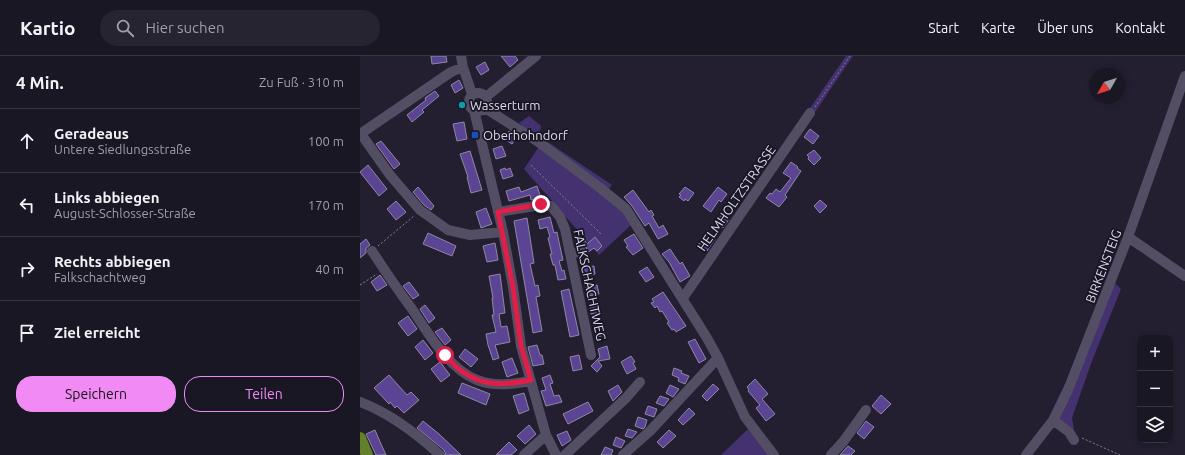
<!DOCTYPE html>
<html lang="de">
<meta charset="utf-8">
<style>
body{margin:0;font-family:Ubuntu,sans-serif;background:#272432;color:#f1f3f6}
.controls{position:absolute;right:12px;bottom:12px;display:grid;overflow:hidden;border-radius:8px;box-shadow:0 2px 6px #0003}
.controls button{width:36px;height:36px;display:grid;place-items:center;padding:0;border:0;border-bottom:1px solid #383642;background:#1a1725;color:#f1f3f6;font:20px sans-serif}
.compass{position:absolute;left:729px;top:12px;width:36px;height:36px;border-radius:50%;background:#1a1725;box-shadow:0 2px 6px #0003;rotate:231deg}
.stop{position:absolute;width:12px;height:12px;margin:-9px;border:3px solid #e11d48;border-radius:50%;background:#fff}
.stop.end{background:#e11d48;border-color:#fff;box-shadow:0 1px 4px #0008}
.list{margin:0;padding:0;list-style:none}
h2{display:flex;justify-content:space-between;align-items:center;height:52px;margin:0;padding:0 16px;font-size:17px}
h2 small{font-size:13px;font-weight:400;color:#9f9fa7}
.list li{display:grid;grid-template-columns:26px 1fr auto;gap:12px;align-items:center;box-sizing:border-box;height:64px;padding:0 16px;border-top:1px solid #383642}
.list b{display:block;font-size:15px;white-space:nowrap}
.list p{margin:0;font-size:13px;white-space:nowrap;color:#9f9fa7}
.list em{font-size:13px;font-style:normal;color:#9f9fa7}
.actions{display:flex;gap:8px;padding:12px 16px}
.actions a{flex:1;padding:9px 0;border:1px solid #f18af4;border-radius:16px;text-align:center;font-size:14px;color:#f18af4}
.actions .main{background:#f18af4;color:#111}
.icon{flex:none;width:22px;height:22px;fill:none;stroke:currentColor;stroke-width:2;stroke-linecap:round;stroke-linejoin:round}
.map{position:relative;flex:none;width:825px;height:399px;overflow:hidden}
header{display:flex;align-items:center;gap:24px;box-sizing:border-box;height:56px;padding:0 20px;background:#1a1725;border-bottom:1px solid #383642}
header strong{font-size:19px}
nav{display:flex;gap:22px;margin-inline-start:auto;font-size:14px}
.search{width:280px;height:36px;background:#272432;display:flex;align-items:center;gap:10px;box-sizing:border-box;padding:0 14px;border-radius:22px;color:#9f9fa7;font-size:15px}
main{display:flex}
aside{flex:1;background:#1a1725}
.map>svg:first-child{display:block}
.green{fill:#433170}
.building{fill:#5b4493;stroke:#8d89a0}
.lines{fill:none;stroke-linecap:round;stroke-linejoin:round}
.path{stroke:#868392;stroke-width:1;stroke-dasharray:2 2;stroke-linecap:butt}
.minor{stroke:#534e63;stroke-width:10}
.major{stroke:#628129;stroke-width:12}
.route{stroke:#e11d48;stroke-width:5}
.culture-dot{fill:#0f9aa8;stroke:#191527;stroke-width:1.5}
.transit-dot{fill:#1a4fb4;stroke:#191527;stroke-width:1.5}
.labels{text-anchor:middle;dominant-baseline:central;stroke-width:3.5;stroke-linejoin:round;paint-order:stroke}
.poi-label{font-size:13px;fill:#dddbe8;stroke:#191527;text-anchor:start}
.street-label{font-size:13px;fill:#dddbe8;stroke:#191527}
</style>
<header>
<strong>Kartio</strong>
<div class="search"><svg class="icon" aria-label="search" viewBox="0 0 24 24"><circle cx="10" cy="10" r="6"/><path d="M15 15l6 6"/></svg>Hier suchen</div>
<nav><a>Start</a><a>Karte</a><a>Über uns</a><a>Kontakt</a></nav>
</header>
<main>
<aside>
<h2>4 Min.<small>Zu Fuß · 310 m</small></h2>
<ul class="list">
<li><svg class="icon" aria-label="ahead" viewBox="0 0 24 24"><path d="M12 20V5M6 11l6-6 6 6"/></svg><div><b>Geradeaus</b><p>Untere Siedlungsstraße</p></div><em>100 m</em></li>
<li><svg class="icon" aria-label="left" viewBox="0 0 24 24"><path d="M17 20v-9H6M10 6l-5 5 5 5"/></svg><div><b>Links abbiegen</b><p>August-Schlosser-Straße</p></div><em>170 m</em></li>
<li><svg class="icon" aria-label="right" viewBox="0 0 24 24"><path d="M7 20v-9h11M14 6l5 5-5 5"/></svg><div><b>Rechts abbiegen</b><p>Falkschachtweg</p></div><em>40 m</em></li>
<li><svg class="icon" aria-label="arrive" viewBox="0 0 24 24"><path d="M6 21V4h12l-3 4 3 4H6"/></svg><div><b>Ziel erreicht</b></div></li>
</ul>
<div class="actions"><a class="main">Speichern</a><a>Teilen</a></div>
</aside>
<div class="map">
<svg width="825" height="399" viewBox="0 0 825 399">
<rect width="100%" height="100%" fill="#231f31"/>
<!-- green -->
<path class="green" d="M486,0h7l-40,59 -5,-4z
M169,60l12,10 -2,10 73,49 -9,11 19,16 9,13 -32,30 -75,-86 14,-21 -1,-10 -18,-15z
M749,221l12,12 -29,72 -20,57 2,11 -25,-12 37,-77z
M388,373l21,26h-48z"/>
<!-- building -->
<path class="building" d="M71,0h15l1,6 -15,2z
M141,0h14l3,4 -8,7z
M125,6l4,8 -8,5 -5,-8z
M99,24l4,8 -8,5 -4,-8z
M75,35l4,5 -17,14 2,2 -12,10 -5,-7 19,-15 -1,-2z
M104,66l3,17 -10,2 -4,-17z
M450,73l9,7 -6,8 -9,-7z
M149,75l9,5 -6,8 -9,-6z
M21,85l19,23 -6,5 -18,-25z
M142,90l4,10 -10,3 -3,-10z
M454,94l7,8 -7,7 -6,-6 1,-2 -2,-2z
M110,95l12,39 -11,3 -4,-16h1l-8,-23z
M431,106l7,5 -1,1 4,3 -16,24 2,2 -8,10 -13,-9 4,-5 2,1 4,-5 4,3 11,-14 -8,-5z
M8,109l19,24 -8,7 -19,-24z
M145,112l1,2 4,-2 3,8 -10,3 -3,-9z
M177,130l4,12 -10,2 -1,-5 -21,6 -3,-10 13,-4 2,5z
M58,131l16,19 -3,4 -7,-5 -11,-13z
M325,131l9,6 -6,8 -3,-2 -1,2 -5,-4 2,-2 -2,-1z
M358,131l9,7 -6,8 -2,-2 -8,12 -8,-6z
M273,134l16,22 2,-2 3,5 -2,1 7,12 4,-3 5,9 -10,5 -9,-16 -4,3 -13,-20 -8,-9z
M460,144l7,6 -7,7 -6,-7z
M36,145l10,11 -10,8 -9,-11z
M126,152l6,16 -11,4 -5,-16z
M362,158l7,5 -6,9 -7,-6z
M190,161l4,16 3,-1 2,10 4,18 -4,1 3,10 2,-1 2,9 -8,1 -3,-15h-2l-3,-11h2l-4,-16 2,-1 -3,-10 -7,2 -2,-9z
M167,162l7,45 -4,1 5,22 3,-1 2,11 -4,1 6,34 -9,2 -19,-112z
M68,177l28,13 -4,10 -29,-12z
M347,177l8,6 -8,12 -9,-6z
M274,178l9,14 -10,7 -7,-8 2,-1 -4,-6z
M223,181l4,7 8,-7 7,9 -5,5 -3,-3 -7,5 -1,-6 -5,-2 -3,-4z
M6,183l4,6 -4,3v5l-6,5v-14z
M135,187l3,17 -11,2 -4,-16z
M310,193l10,15 2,-2 8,14 -10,6 -11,-20 -7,-8z
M234,210l1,8 -11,3 -2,-9z
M287,211l7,10 -8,5 -7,-10z
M140,218l5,39 -6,1 2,13 6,-1 3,16 -15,3 4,13 -6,2 -5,-15 -2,-11 10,-2 -4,-17h2l-2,-17h1l-4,-22z
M20,219l7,10 -10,6 -6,-9z
M49,226l10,13 -6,4 -10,-13z
M237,229l2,9 -11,2 -2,-9z
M209,233l10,46 -9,2 -9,-46z
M303,236l23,34 -10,6 -2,-3 -2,1 -5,-7 2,-1 -7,-11 -2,1 -3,-6 -2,2 -4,-5 3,-1 -2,-3z
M65,249l10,13 -6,5 -9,-14z
M239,249l2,8 -10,1 -1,-8z
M48,260l9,13 -9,7 -10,-13z
M242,268l3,11 -9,2 -2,-11z
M82,272l9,12 -6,5 -10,-13z
M335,283l11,20 -7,4 -11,-21z
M63,284l10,13 -8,7 -10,-13z
M177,289l3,10h2l2,9 -11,2 -5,-19z
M247,290l3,13 -12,2 4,5 -5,6 -6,-6 9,-9 -2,-8z
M105,293l13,10 -7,8 -12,-10z
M219,299l3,14 -9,2 -3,-14z
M271,300l4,6 -2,1 3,6 -9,5 -6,-12z
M152,302l6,15 -11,4 -5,-15z
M80,306l10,13 -9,7 -10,-13z
M314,312l8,3 -1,2 8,3 -4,8 -7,-3 1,-3 -7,-3z
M29,319l18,20 4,-3 8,8 -15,13 -7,-7 -2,2 -5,-6 -1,2 -15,-16z
M190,319l3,8 -3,1 4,12 5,-1 3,7 -16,4 -5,-15 5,-1 -4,-12z
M395,323l13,15 -6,5 13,15 -9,7 -10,-13 4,-3 -12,-14 1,-1 -2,-3z
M102,327l28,11 -4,11 -28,-12z
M353,328l6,5 -12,12 -5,-5z
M258,329l4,7 -9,9 -5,-10z
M310,329l9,4 -6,8 -7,-4z
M164,337l5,17 -10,4 -6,-18z
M521,339l10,9 -10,10 -9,-8z
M300,340l9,3 -5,7 -8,-3z
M228,346l5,9 -25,13 -5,-10z
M288,350l9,3 -3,8 -9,-3z
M329,352l6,6 -12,11 -5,-5z
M278,361l9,3 -2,7 -2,2 -8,-3z
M63,365l16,13 22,21h-15l-2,-5 -27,-22z
M506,365l8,6 -10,12 -7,-6z
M169,369l7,9 -11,10 -8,-8z
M268,373l9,3 -5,6 -7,-2z
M15,374l6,14 5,11h-10l-10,-21z
M309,374l7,6 -13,12 -6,-6z
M207,375l4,9 -9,6 -5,-11z
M256,381l9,4 -4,7 -8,-3z
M149,386l8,8 -6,5h-15z
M488,390l7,5 -4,4h-11z
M245,391l8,3 -2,5h-10z"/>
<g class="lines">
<!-- path -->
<path class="path" d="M455,51l35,-51
M171,109l70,69
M18,190l36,-30
M0,229l17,-11
M722,382l38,17"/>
<!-- minor -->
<path class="minor" d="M101,0l2,11 9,27
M109 46a9 9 0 1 1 18 0a9 9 0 1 1-18 0Z
M126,41l50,-41
M125,52l52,33 62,46 27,22 81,129 11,20 27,59 29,38
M114,54l29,122 10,55 8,59 25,89 10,20
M0,78l91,-62 12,-5
M1,78l29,41 30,35 28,20 22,5 33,-3
M138,156l43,-7 10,1 9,11 5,12 26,126
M768,181l57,39
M12,195c13,20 26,39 40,58 16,24 37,60 65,71 18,7 36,4 54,1
M211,198l10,-3
M323,242l127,-185
M0,346c29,11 57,32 80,53
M693,364l16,12 5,8
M164,399l22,-20
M205,399l61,-57 14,-16
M263,399l27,-24 68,-73
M471,399l12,-13 23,-32
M666,399l28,-36 14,-29 60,-153 57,-161"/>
<!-- major -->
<path class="major" d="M0,382l7,17"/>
</g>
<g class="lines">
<!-- route -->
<path class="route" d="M85,299c6,6 11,13 18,17 21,15 43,13 68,8l-10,-34 -8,-59 -15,-75 43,-8"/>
</g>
<!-- markers -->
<circle class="culture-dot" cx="102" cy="49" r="4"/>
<rect class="transit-dot" x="111" y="75" width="8" height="8" rx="2"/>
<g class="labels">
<!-- poi labels -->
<g class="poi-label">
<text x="110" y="49">Wasserturm</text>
<text x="123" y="79">Oberhohndorf</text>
</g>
<!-- street labels -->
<g class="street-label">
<text transform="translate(376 142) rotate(-55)">HELMHOLTZSTRASSE</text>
<text transform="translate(743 210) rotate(-69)">BIRKENSTEIG</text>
<text transform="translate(230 229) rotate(78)">FALKSCHACHTWEG</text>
</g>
</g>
</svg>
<div class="controls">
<button>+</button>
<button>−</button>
<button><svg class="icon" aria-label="layers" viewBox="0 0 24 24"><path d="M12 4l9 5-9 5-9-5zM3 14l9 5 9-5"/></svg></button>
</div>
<svg class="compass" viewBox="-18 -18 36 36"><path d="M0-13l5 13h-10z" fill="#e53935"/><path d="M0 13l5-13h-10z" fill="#9f9fa7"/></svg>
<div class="stop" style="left:85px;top:299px"></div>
<div class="stop end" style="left:181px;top:148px"></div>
</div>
</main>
